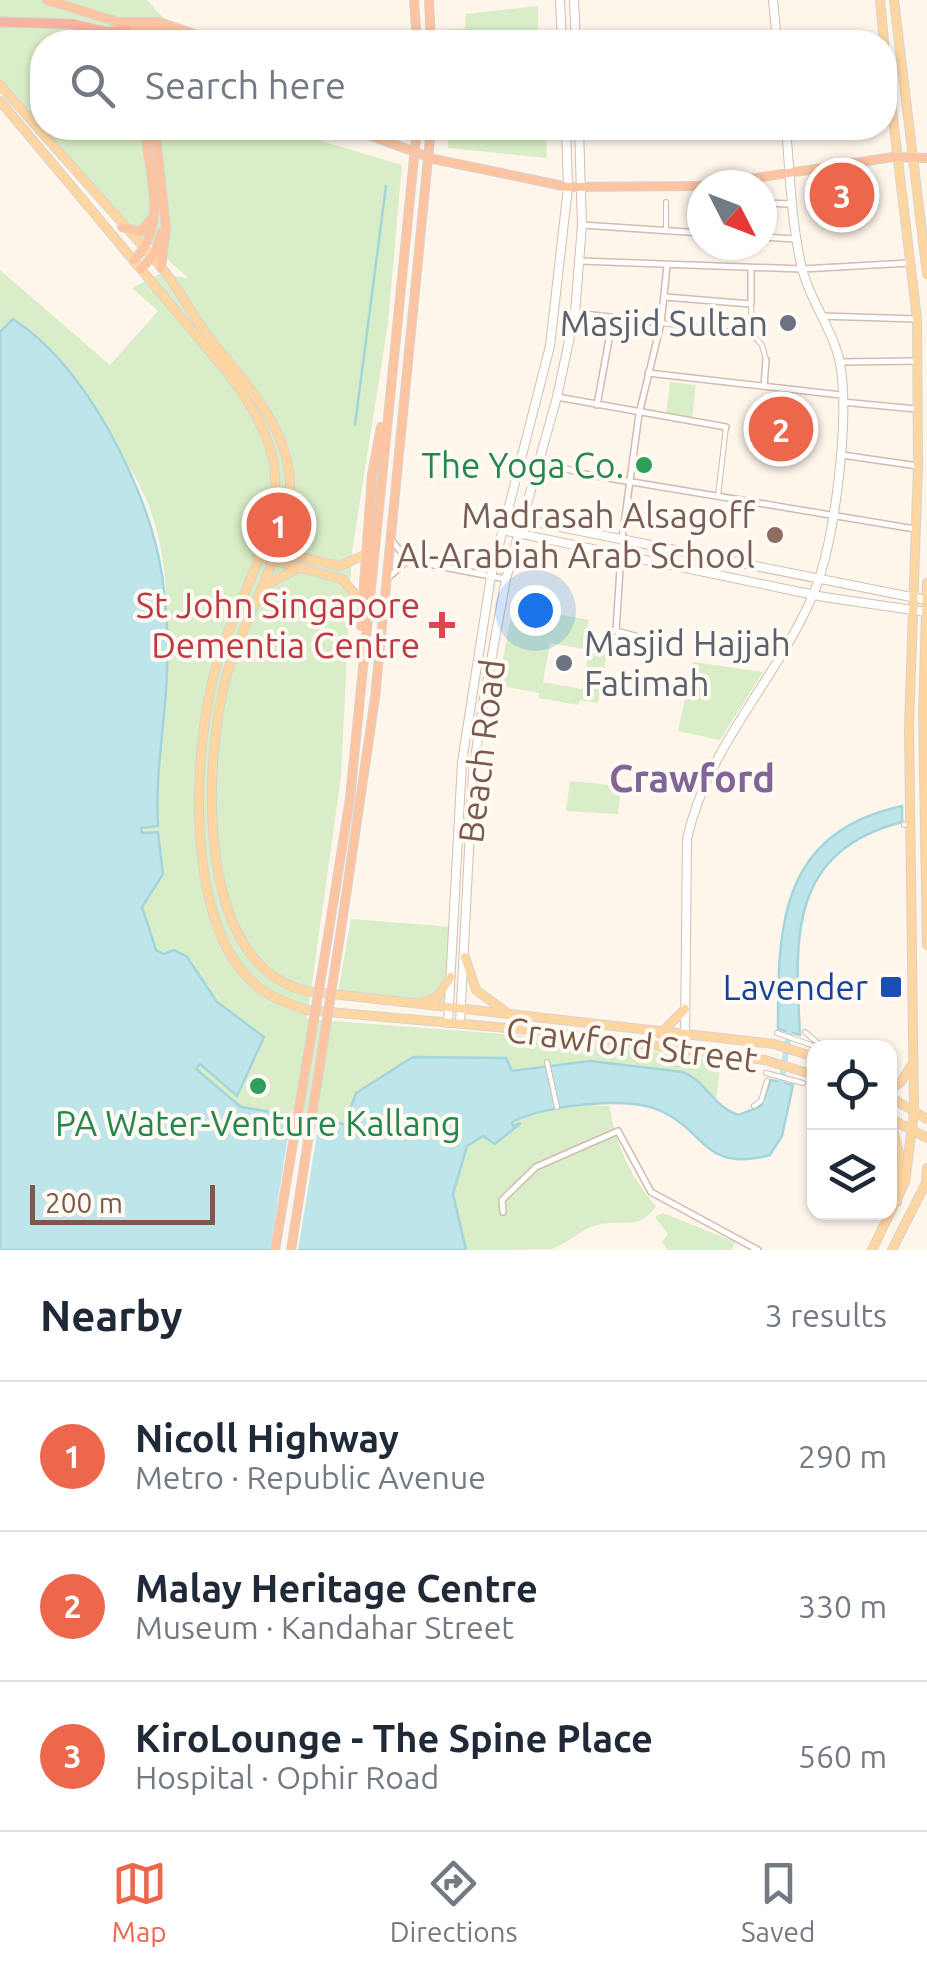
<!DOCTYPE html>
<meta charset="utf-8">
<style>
body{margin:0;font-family:Ubuntu,sans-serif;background:#f6f6f7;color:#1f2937}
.controls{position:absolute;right:30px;bottom:30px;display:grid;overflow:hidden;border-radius:20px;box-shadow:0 2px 8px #0004}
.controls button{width:90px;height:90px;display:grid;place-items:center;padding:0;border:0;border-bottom:2px solid #e0e1e3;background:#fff;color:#1f2937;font:50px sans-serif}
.compass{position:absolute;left:687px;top:170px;width:90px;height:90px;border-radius:50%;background:#fff;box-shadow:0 2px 8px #0004;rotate:132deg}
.scale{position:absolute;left:30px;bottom:25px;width:185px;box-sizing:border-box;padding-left:10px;border:5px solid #7b5a4b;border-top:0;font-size:28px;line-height:35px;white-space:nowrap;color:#7b5a4b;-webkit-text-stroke:8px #fffaf3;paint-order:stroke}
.you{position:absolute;left:535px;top:610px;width:35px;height:35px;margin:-25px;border:8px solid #fff;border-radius:50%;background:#1a73e8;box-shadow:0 0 0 15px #1a73e833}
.badge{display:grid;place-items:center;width:65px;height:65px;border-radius:50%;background:#ec674c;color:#fff;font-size:32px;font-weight:700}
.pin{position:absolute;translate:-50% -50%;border:5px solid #fff;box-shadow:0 2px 10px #0006}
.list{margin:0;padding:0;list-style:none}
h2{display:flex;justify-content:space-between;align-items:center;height:130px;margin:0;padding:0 40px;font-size:42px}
h2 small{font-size:32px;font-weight:400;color:#747a83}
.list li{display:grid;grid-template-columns:65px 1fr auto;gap:30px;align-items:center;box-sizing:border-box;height:150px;padding:0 40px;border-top:2px solid #e0e1e3}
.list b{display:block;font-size:38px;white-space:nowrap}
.list p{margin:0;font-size:32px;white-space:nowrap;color:#747a83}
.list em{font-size:32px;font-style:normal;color:#747a83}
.icon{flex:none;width:55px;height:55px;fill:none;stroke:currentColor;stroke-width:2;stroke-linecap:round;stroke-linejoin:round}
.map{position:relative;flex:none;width:927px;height:1250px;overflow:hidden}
.search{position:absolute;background:#fff;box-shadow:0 2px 8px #0004;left:30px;right:30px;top:30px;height:110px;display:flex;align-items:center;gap:25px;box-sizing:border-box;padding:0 35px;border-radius:40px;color:#747a83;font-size:38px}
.sheet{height:580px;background:#fff}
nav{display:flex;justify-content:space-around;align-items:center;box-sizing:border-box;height:140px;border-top:2px solid #e0e1e3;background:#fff;font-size:28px;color:#747a83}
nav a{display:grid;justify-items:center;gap:5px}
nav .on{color:#ec674c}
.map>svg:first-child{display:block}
.green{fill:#d9edc8;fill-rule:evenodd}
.water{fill:#bee5e9;stroke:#a3d6dc;stroke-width:2.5}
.pier{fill:#fef5eb}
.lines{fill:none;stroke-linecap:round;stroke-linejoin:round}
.stream{stroke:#a3d6dc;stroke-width:2.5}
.canal{stroke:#bee5e9;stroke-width:6}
.pedestrian-casing{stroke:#d2bcaf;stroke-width:6}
.minor-casing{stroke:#d2bcaf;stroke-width:8}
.secondary-casing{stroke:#d7beaf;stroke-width:10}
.primary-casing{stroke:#dad1cd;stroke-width:10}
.trunk-casing{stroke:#dad1cd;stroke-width:10}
.motorway-casing{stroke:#dad1cd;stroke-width:11}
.pedestrian{stroke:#fff;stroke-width:4}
.minor{stroke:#fff;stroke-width:5}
.secondary{stroke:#fff;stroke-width:8}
.primary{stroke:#fed6a2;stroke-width:8}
.trunk{stroke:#fcc4a1;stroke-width:8}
.motorway{stroke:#fab2a0;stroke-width:9}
.trunk-bridge-casing{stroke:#dad1cd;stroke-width:10;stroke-linecap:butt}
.trunk-bridge{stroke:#fcc4a1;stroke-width:8}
.worship-dot{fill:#6b7280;stroke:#fffaf3;stroke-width:4}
.leisure-dot{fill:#2e9e5b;stroke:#fffaf3;stroke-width:4}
.education-dot{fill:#8d6e63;stroke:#fffaf3;stroke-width:4}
.health-dot{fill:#e0444e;stroke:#fffaf3;stroke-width:4}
.transit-dot{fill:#1a4fb4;stroke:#fffaf3;stroke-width:4}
.labels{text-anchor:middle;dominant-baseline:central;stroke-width:8;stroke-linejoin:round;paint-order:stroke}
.worship-label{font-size:35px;fill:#5b616d;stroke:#fffaf3;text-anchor:end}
.leisure-label{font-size:35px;fill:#27864d;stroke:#fffaf3;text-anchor:end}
.education-label{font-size:35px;fill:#785e54;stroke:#fffaf3;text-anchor:end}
.health-label{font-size:35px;fill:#be3a42;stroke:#fffaf3;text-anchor:end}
.street-label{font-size:35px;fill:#7b5a4b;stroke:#fffaf3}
.transit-label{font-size:35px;fill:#164399;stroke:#fffaf3;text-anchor:end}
.neighbourhood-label{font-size:38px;font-weight:bold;fill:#836497;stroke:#fffaf3}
</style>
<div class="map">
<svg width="927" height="1250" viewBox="0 0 927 1250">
<rect width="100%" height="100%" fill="#fef5eb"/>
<!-- green -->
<path class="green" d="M0,0h147l38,42h-143v86h236l124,37 -14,158 -36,228 -11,226 -34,242 234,18 180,24 -5,40 -20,-22 -13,-7 -93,-11 -78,10 -98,-14 -62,59 10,-5 2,4 -20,9 -103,-17 -46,-39 68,-30 -46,-36 -30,-45 -31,-7 -14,-44 -1,-78 16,-2c-7,-111 36,-237 -18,-342 -14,-27 -36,-52 -53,-77 -21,-31 -40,-67 -73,-88l-13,13v-62l110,95 48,-54 -26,-23 27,-14 29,4 -115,-104 -17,-32 -56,-58z
M538,6v27l-73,3v6h-16v-13h16l1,-15z
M448,128h41l6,5 51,-3 1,28 -99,-10z
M670,382l26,3 -4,33 -26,-3z
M513,606l76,14 -3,19 23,4 -11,60 -18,-3 -2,5 -39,-7v-5l-41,-8zM550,643l39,7 -7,39 -39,-7z
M693,662l70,10 -43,68 -42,-9z
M570,781l51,5 -3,28 -52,-3z
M351,919l102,8 -3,80 -112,-15z
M570,1104l40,2c3,33 22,74 46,100 -17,24 -30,14 -55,18 -19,4 -31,18 -49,25 -21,1 -61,1 -86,1l-13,-56 15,-48 15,-10 12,7 21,-14 -5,-7 31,-14z
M663,1213l72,29 -3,8h-64l-6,-8 6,-8 -13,-17z"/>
<!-- water -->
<path class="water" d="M13,319c40,26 71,68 94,108 50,90 66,160 59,263 -3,46 -11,90 -8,136l-17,2 1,5 16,-1 5,42 -21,33 14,43 8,4 10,-4 13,7 30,45 47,35 -27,59 -37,-32 -4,5 45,38 103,17 20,-9 -3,-3 -14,6 9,-25 57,-36 93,1 6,13 78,-10 93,11c23,9 31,36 56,43l22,-9 10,-26 22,5 -11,51 -12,19c-66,17 -62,-21 -107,-43 -33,-17 -119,-7 -151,10l1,4 8,-3 -26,21 -12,-8 -16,10 -14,48 13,56h-466v-918z
M902,806v16c-115,30 -107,119 -102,213l-22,-6c0,-103 1,-196 124,-223z"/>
<!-- pier -->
<path class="pier" d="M292,1111l28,4 -22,135h-28z"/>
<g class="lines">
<!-- stream -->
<path class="stream" d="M355,425l31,-239"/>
<!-- canal -->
<path class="canal" d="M780,1090l9,-57"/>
<defs>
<path id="pedestrian" d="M666,231v-29
M751,304l1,30
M661,323l91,11 10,11 4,15
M718,496l8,-69
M904,824v1
M805,1032l19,16
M777,1033l43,15
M547,1062l10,45
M678,1064v-6
M766,1073l37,10
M754,1106l7,-5 6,-20"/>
<path id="minor" d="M762,203l30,1
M582,225l120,8
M762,237l34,2
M580,261l222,8 107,-6
M665,297l86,7v-35
M575,313l86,10
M821,316l96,3
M841,362l77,-1
M648,373l193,22
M764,386l2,-26
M557,397l169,30
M842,402l74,7
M597,405l16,-88
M842,455l76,11
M539,461l45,13 331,55
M622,539l17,-125 22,-91 6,-57
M392,541l16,19 98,19
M621,554l-5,77 42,11
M389,577l19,-17
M503,1212l-1,-12 34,-33 82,-36 33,61 107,58"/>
<path id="secondary" d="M560,0l2,42
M574,0l2,42
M773,0l4,42
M505,516l421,84
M502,530l322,67 102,15
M448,1023l14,-261 29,-186 59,-230 18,-159 -2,-59
M460,1024l13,-252 11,-73 22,-120 51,-182 18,-84 7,-88 -3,-97
M685,1038l2,-199c20,-92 88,-157 125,-242 23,-52 38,-178 28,-234 -7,-34 -32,-65 -39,-99 -10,-45 -11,-91 -15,-136"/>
<path id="primary" d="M880,0l4,42
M894,0l33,274
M0,85c53,61 108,121 161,182 18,21 30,47 47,69 31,40 74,83 81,136 9,62 -45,143 -62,202 -24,86 -33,291 79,317l468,53 40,13
M0,101l227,271c22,29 45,64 48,102 4,59 -34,121 -53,174 -29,82 -39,254 21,324 17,21 39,30 64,38l234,21 224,29 49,15
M283,523l7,22 12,12
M269,550l71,16 24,-11
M257,556l85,23 19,22
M927,583l-4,130 4,232
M262,587l36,-19
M465,957l11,33 30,22
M422,1003l15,-6 14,-20
M660,1034l25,-25
M890,1089l11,-7 11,-18
M890,1097l37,22
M890,1119l9,34 -2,49
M891,1119l36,19
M872,1250l33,-68 9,-70 -5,-384 9,-262 -1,-147 -33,-276
M892,1250l34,-67 1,-15"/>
<path id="trunk" d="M47,0l71,22h41l59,20
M414,0l3,42
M429,0l2,42
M127,30l40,-3
M127,30l13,12
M156,42l11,-11
M155,128l11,100 -5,40
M501,173l67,14 134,-1
M710,185l183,-28 34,1
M122,227l18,5 14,-16
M134,260c36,-36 14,-87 11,-132
M141,269l14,-16 7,-21
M361,626l11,-151 9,-48
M328,936l22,-138 67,-670
M340,936l35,-238 56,-570"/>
<path id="motorway" d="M0,22l72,2 34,8 21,-2"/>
</defs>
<!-- pedestrian casing -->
<use href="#pedestrian" class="pedestrian-casing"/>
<!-- minor casing -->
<use href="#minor" class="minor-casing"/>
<!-- secondary casing -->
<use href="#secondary" class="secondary-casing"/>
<!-- primary casing -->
<use href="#primary" class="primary-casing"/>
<!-- trunk casing -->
<use href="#trunk" class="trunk-casing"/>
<!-- motorway casing -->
<use href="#motorway" class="motorway-casing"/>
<!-- pedestrian -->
<use href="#pedestrian" class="pedestrian"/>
<!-- minor -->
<use href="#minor" class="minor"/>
<!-- secondary -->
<use href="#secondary" class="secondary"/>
<!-- primary -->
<use href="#primary" class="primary"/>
<!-- trunk -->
<use href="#trunk" class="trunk"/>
<!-- motorway -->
<use href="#motorway" class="motorway"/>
<defs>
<path id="trunk-bridge" d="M352,129l82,30 67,14
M275,1250l53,-314
M291,1250l49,-314"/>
</defs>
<!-- trunk-bridge casing -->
<use href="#trunk-bridge" class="trunk-bridge-casing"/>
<!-- trunk-bridge -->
<use href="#trunk-bridge" class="trunk-bridge"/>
</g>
<!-- markers -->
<g class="worship-dot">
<circle cx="788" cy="323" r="10"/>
<circle cx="564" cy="663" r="10"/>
</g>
<g class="leisure-dot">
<circle cx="644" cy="465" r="10"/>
<circle cx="258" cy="1086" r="10"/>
</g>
<circle class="education-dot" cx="775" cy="535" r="10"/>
<path class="health-dot" d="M437 610h10v10h10v10h-10v10h-10v-10h-10v-10h10z"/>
<rect class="transit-dot" x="879" y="975" width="24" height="24" rx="5"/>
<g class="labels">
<!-- worship labels -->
<g class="worship-label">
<text x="768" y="323">Masjid Sultan</text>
<text x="584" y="643" text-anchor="start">Masjid Hajjah<tspan x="584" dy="40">Fatimah</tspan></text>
</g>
<!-- leisure labels -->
<g class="leisure-label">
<text x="624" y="465">The Yoga Co.</text>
<text x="258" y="1123" text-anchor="middle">PA Water-Venture Kallang</text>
</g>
<!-- education labels -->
<g class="education-label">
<text x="755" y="515">Madrasah Alsagoff<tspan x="755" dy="40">Al-Arabiah Arab School</tspan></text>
</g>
<!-- health labels -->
<g class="health-label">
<text x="420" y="605">St John Singapore<tspan x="420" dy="40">Dementia Centre</tspan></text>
</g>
<!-- street labels -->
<g class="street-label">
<text transform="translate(481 751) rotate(-83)">Beach Road</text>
<text transform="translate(632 1044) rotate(7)">Crawford Street</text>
</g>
<!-- transit labels -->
<g class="transit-label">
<text x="868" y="987">Lavender</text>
</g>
<!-- neighbourhood labels -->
<g class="neighbourhood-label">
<text x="692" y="778">Crawford</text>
</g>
</g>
</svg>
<div class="controls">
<button><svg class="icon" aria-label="locate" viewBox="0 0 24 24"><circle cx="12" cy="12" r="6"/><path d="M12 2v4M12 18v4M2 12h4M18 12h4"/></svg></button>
<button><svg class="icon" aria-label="layers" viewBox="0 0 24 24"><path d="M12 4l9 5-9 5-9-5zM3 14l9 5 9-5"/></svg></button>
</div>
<svg class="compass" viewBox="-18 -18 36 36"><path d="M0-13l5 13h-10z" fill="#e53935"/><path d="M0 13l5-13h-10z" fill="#747a83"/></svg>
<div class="scale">200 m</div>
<div class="you"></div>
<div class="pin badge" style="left:279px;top:525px">1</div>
<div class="pin badge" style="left:781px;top:429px">2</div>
<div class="pin badge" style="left:842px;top:195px">3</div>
<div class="search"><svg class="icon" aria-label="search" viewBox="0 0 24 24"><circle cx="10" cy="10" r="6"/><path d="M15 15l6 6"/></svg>Search here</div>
</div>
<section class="sheet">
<h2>Nearby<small>3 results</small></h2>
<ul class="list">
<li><span class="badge">1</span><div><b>Nicoll Highway</b><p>Metro · Republic Avenue</p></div><em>290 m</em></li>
<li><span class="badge">2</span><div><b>Malay Heritage Centre</b><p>Museum · Kandahar Street</p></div><em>330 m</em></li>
<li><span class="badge">3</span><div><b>KiroLounge - The Spine Place</b><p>Hospital · Ophir Road</p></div><em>560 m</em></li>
</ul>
</section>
<nav>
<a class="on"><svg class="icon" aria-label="map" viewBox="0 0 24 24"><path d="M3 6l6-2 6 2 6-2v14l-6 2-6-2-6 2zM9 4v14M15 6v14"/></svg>Map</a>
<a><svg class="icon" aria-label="directions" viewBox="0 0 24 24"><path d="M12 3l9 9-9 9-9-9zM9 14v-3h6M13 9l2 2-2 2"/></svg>Directions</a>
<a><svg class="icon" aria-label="saved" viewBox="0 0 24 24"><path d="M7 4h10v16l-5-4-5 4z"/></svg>Saved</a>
</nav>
